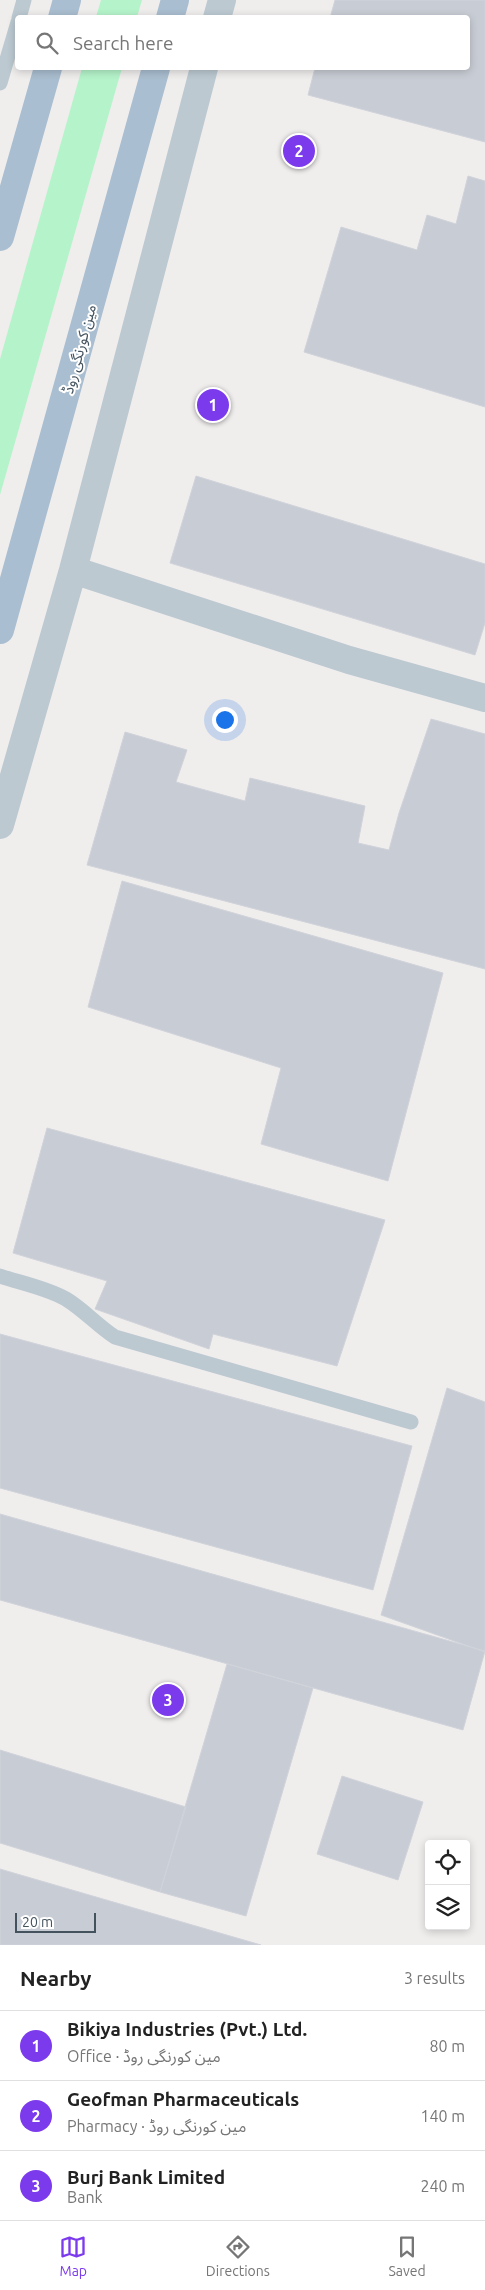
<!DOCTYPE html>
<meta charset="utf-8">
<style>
body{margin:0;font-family:Ubuntu,"Noto Sans Arabic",sans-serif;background:#f2f2f2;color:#222}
.controls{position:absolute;right:15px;bottom:15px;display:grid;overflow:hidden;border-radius:5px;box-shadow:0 2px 8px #0003}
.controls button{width:45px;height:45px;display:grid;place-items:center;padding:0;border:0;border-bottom:1px solid #e0e0e0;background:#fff;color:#222;font:25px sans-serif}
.scale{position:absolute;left:15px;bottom:12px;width:81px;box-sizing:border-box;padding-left:5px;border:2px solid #43525d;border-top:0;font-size:14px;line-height:18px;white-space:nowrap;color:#43525d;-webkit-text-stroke:4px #fff;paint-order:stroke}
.you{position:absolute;left:224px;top:719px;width:18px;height:18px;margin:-12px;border:4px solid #fff;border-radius:50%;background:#1a73e8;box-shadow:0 0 0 8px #1a73e833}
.badge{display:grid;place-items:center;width:32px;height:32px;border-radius:50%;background:#7c3aed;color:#fff;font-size:16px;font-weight:700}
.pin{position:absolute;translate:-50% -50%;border:2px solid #fff;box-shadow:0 1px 5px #0006}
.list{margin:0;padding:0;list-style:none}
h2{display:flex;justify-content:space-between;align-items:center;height:65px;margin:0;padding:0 20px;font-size:21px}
h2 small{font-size:16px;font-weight:400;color:#767676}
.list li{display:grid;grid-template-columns:32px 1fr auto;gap:15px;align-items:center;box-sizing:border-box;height:70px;padding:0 20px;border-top:1px solid #e0e0e0}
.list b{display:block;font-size:19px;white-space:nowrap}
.list p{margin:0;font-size:16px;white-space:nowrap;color:#767676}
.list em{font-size:16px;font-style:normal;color:#767676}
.icon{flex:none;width:28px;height:28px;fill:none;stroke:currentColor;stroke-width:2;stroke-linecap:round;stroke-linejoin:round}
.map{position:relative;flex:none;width:485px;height:1945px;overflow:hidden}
.search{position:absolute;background:#fff;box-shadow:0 2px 8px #0003;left:15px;right:15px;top:15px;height:55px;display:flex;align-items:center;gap:12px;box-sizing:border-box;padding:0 18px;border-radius:5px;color:#767676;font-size:19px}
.sheet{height:275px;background:#fff}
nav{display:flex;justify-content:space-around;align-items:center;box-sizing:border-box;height:70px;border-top:1px solid #e0e0e0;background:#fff;font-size:14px;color:#767676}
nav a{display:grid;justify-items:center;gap:2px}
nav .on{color:#7c3aed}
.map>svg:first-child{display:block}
.green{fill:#b5f4cb}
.building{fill:#c8ccd4;stroke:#d0d3da}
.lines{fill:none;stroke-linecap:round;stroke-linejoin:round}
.lane{stroke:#bcc9d1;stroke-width:15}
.street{stroke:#bcc9d1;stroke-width:28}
.primary{stroke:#a9bed0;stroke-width:28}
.labels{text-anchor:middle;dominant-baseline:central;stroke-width:4;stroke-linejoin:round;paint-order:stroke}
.street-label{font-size:15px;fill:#43525d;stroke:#fff}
</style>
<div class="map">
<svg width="485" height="1945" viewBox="0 0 485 1945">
<rect width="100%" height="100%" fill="#f0eded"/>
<!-- green -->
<path class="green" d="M101,0h41l-5,17h-41z
M82,68h40l-122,427v-136z"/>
<!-- building -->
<path class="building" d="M335,0h150v142l-177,-47 7,-27h153v-50h-138z
M468,176l17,5v226l-181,-55 37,-125 76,23 10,-35 29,9z
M196,476l289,88v59l-10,32 -305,-92z
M431,719l54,15v235l-398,-104 38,-133 62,18 -11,32 69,19 5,-23 115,28 -7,37 31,7 10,-37z
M122,881l321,92 -55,208 -127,-37 20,-76 -193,-61z
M47,1128l338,92 -48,146 -124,-32 -4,15 -114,-40 12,-28 -94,-28z
M0,1334l412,112 -39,144 -373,-102z
M447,1388l38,14v250l-104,-37z
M0,1514l485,137 -22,79 -463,-130z
M227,1664l86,24 -67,228 -86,-24z
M0,1750l186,57 -26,85 -160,-49z
M342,1776l81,26 -25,78 -81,-26z
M0,1869l261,76h-261z"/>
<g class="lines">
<!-- lane -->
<path class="lane" d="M19,18l5,-18
M0,83l18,-61
M0,1276c21,7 47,12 66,23 18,11 32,27 49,38l296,85"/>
<!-- street -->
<path class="street" d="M217,18l5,-18
M73,570l276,90 136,38
M0,825l73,-255 131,-502"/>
<!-- primary -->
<path class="primary" d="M62,18l5,-18
M170,18l5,-18
M0,237l48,-169
M0,630l156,-562"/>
</g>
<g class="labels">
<!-- street labels -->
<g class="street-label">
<text transform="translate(79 349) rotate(-75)">مین کورنگی روڈ</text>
</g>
</g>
</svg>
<div class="controls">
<button><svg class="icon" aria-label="locate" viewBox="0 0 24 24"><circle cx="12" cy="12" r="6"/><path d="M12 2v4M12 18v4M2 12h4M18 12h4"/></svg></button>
<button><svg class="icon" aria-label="layers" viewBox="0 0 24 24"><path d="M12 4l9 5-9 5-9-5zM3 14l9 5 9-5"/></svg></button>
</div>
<div class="scale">20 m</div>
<div class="you"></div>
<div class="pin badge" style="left:213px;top:405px">1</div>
<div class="pin badge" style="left:299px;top:151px">2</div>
<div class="pin badge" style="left:168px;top:1700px">3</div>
<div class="search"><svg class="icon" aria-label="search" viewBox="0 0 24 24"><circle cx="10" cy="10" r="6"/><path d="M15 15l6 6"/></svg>Search here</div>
</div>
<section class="sheet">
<h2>Nearby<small>3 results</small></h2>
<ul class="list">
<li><span class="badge">1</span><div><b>Bikiya Industries (Pvt.) Ltd.</b><p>Office · مین کورنگی روڈ</p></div><em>80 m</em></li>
<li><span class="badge">2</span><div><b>Geofman Pharmaceuticals</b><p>Pharmacy · مین کورنگی روڈ</p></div><em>140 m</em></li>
<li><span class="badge">3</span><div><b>Burj Bank Limited</b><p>Bank</p></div><em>240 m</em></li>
</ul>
</section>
<nav>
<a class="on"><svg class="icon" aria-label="map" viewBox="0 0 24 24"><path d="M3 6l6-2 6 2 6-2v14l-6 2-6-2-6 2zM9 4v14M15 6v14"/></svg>Map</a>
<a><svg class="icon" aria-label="directions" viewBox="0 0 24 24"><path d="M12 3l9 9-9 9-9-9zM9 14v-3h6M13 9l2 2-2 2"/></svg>Directions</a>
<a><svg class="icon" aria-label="saved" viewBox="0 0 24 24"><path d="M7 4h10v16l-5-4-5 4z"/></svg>Saved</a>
</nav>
